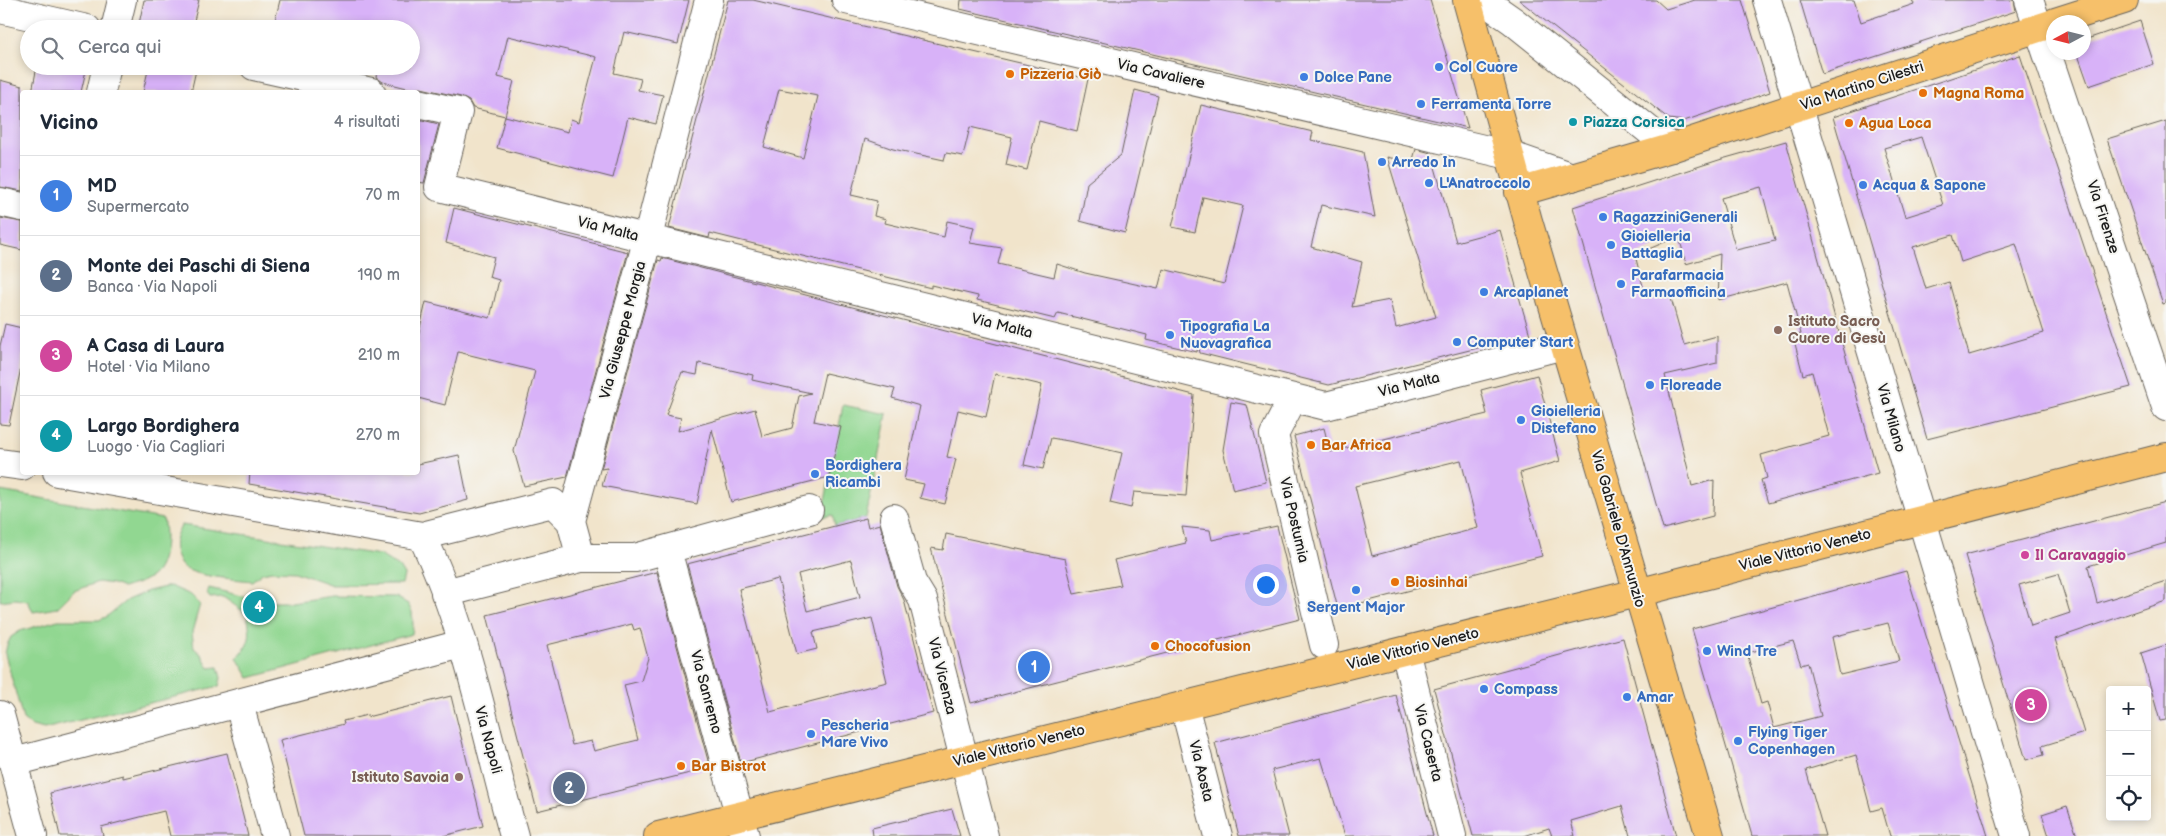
<!DOCTYPE html>
<html lang="it">
<meta charset="utf-8">
<style>
body{margin:0;font-family:"Balsamiq Sans",sans-serif;background:#f6f6f7;color:#1f2937}
.controls{position:absolute;right:15px;bottom:15px;display:grid;overflow:hidden;border-radius:5px;box-shadow:0 2px 8px #0003}
.controls button{width:45px;height:45px;display:grid;place-items:center;padding:0;border:0;border-bottom:1px solid #e0e1e3;background:#fff;color:#1f2937;font:25px sans-serif}
.compass{position:absolute;left:2046px;top:15px;width:45px;height:45px;border-radius:50%;background:#fff;box-shadow:0 2px 8px #0003;rotate:263deg}
.you{position:absolute;left:1265px;top:584px;width:18px;height:18px;margin:-12px;border:4px solid #fff;border-radius:50%;background:#1a73e8;box-shadow:0 0 0 8px #1a73e833}
.badge{display:grid;place-items:center;width:32px;height:32px;border-radius:50%;background:#1a73e8;color:#fff;font-size:16px;font-weight:700}
.pin{position:absolute;translate:-50% -50%;border:2px solid #fff;box-shadow:0 1px 5px #0006}
.list{margin:0;padding:0;list-style:none}
h2{display:flex;justify-content:space-between;align-items:center;height:65px;margin:0;padding:0 20px;font-size:21px}
h2 small{font-size:16px;font-weight:400;color:#747a83}
.list li{display:grid;grid-template-columns:32px 1fr auto;gap:15px;align-items:center;box-sizing:border-box;height:80px;padding:0 20px;border-top:1px solid #e0e1e3}
.list b{display:block;font-size:19px;white-space:nowrap}
.list p{margin:0;font-size:16px;white-space:nowrap;color:#747a83}
.list em{font-size:16px;font-style:normal;color:#747a83}
.icon{flex:none;width:28px;height:28px;fill:none;stroke:currentColor;stroke-width:2;stroke-linecap:round;stroke-linejoin:round}
.map{position:relative;flex:none;width:2166px;height:836px;overflow:hidden}
.search{position:absolute;background:#fff;box-shadow:0 2px 8px #0003;left:20px;top:20px;width:400px;height:55px;display:flex;align-items:center;gap:12px;box-sizing:border-box;padding:0 18px;border-radius:28px;color:#747a83;font-size:19px}
.panel{position:absolute;background:#fff;box-shadow:0 2px 8px #0003;left:20px;top:90px;width:400px;height:385px;border-radius:5px}
.map>svg:first-child{display:block}
.green{fill:#91d791;stroke:#567a56}
.building{fill:#d8b2f8;fill-rule:evenodd}
.lines{fill:none;stroke-linecap:round;stroke-linejoin:round}
.minor-casing{stroke:#676259;stroke-width:30}
.major-casing{stroke:#676259;stroke-width:30}
.minor{stroke:#fff;stroke-width:28}
.major{stroke:#f6c06b;stroke-width:28}
.shop-dot{fill:#3f7fe0;stroke:#f6f6f2;stroke-width:2}
.food-dot{fill:#e8710a;stroke:#f6f6f2;stroke-width:2}
.culture-dot{fill:#0f9aa8;stroke:#f6f6f2;stroke-width:2}
.education-dot{fill:#8d6e63;stroke:#f6f6f2;stroke-width:2}
.hotel-dot{fill:#d1479c;stroke:#f6f6f2;stroke-width:2}
.labels{text-anchor:middle;dominant-baseline:central;stroke-width:4;stroke-linejoin:round;paint-order:stroke}
.shop-label{font-size:15px;font-weight:bold;fill:#366cbe;stroke:#f6f6f2;text-anchor:start}
.food-label{font-size:15px;font-weight:bold;fill:#c56008;stroke:#f6f6f2;text-anchor:start}
.street-label{font-size:15px;fill:#1c1c1c;stroke:#f6f6f2}
.culture-label{font-size:15px;font-weight:bold;fill:#0d838f;stroke:#f6f6f2;text-anchor:start}
.education-label{font-size:15px;font-weight:bold;fill:#785e54;stroke:#f6f6f2;text-anchor:start}
.hotel-label{font-size:15px;font-weight:bold;fill:#b23c85;stroke:#f6f6f2;text-anchor:start}
</style>
<div class="map">
<svg width="2166" height="836" viewBox="0 0 2166 836">
<rect width="100%" height="100%" fill="#f6f6f2"/>
<filter id="ink" filterUnits="userSpaceOnUse"><feTurbulence type="fractalNoise" baseFrequency=".02" numOctaves="2"/><feDisplacementMap in="SourceGraphic" scale="10" xChannelSelector="R" yChannelSelector="G"/><feConvolveMatrix kernelMatrix="1 2 1 2 8 2 1 2 1" color-interpolation-filters="sRGB"/></filter>
<filter id="wash" filterUnits="userSpaceOnUse"><feTurbulence type="fractalNoise" baseFrequency=".0096" numOctaves="4" result="noise"/><feDisplacementMap in="SourceGraphic" scale="20" xChannelSelector="R" yChannelSelector="G"/><feGaussianBlur stdDeviation="1.12" result="paint"/><feColorMatrix in="noise" values="0 0 0 0 0 0 0 0 0 0 0 0 0 0 0 0 0 1.4 0 .05"/><feComposite in="paint" operator="in"/></filter>
<g filter="url(#wash)">
<rect width="100%" height="100%" fill="#f1e4cb"/>
<!-- green -->
<path class="green" d="M843,405l44,9 -21,104 -31,8 -2,-11 -11,2z
M0,491l163,28c4,16 3,50 -14,59 -7,5 -18,7 -26,10l-10,-4 -15,-2 -24,9 -17,17 -24,4 -5,-11 -13,-2 -15,2z
M182,525l198,30 19,12 5,8 -2,9 -70,1 -37,-13 -23,-1 -10,2 -10,8c-16,-2 -61,-4 -71,-16 -3,-4 -5,-10 -6,-15 -2,-9 2,-18 7,-25z
M170,586l21,9 9,9 -8,28 2,16 8,7 7,13 9,-1 3,11 -2,8 -175,43 -12,-3 -9,-7 -18,-65 2,-9 4,-8 9,-6 38,-11h41l7,-3 21,-17 21,-9z
M209,588l58,14h25l40,-6 64,1 12,7 4,8 1,13 -1,9 -163,44 -12,-20c15,-16 14,-23 10,-44l-24,-17 -13,1 -3,-4z"/>
<g id="blocks">
<!-- building -->
<path class="building" d="M144,0h55l-7,29h-32l-21,-5z
M280,0h409l-11,44 -54,-12 -10,41 27,6 -3,11 25,5 -7,29 -28,-7 -15,61 -116,-30 8,-32 -32,-8 -4,-7 -8,-4 -40,-9 -10,1 -28,-7 -7,-5 2,-11h33v-37h-138zM508,36l88,21 -17,65 -8,-3 -3,13 -63,-16 9,-35 -16,-4z
M728,0h25l335,79 -11,52 -38,-10 -12,49 -21,-5 6,-28 -42,-10 -7,29 -17,-3 -2,7 -51,-11 -28,-10 -14,56 26,6 -3,15 12,3 -1,4 59,14 3,-16 27,6 -4,16 32,5 -4,16 56,13 3,-13 28,9 73,16 5,-20 61,15 19,-78 -40,-9 -8,35 -23,-5 29,-122 112,27 -2,8 52,12 12,65 -54,-12 -10,42 51,15 -10,45 38,-7 6,28 40,-11 -49,-160 25,6 4,-14 15,4 25,89 44,-12 30,105 -201,50 -129,-32 -2,-10 -1,9 -51,-12 1,-5 -89,-22 -3,6 -78,-19 1,-4 -47,-11v3l-221,-55 -1,5 -40,-10zM779,89l39,7 -15,62 -39,-11z
M961,0h469l38,128 -508,-119z
M1519,0h137l10,9 29,-9h47l28,92 -86,29 -15,-2z
M1800,0h54l7,22 53,-18 -2,-4h102l2,11 -194,63z
M2140,21l14,43 -65,22 -12,-34h7v-12z
M2020,55l111,332 -204,52 -94,-322zM1921,137l22,68 -38,12 -21,-69zM1953,235l8,27 55,-18 28,89 -75,22 -20,-73 -23,7 -13,-42z
M37,66h50l-6,26h-49z
M149,66h30l17,4 -5,22h-48z
M0,80l22,6v105l-22,-4z
M1135,90l23,6 -33,137 -45,-12 7,-38 34,-28z
M418,119l21,5 -15,59 -6,-1z
M2166,121v182l-3,1 -56,-165z
M1786,141l92,332 -110,30 -7,-23 6,-2 -6,-23 68,-19 -17,-64 -9,3 -10,-39 8,-2 -14,-52 -69,18 2,-46 -34,10 -7,-28 -44,19 11,43 23,-7 15,54 33,-9v27l-52,12 27,111 22,-6 -1,36 -50,13 -90,-322 149,-48zM1761,187l14,54 -39,9 -15,-52z
M454,208l174,44 -61,225 -43,9 -10,-35 21,-80 -77,-19 -13,53 -27,-7v-62l8,-34 64,16 9,-38 -10,-3 5,-20 -48,-14z
M0,218l22,4v28l-22,-5z
M662,258l532,137 -8,101 -52,-4 -3,16 -21,-5 12,-50 -48,-11 -23,-4 -8,31 -19,-4 18,-80 -47,-11 -9,43 -28,-7 -11,47 9,2 -11,45 -25,-6 4,-14 -20,-4 16,-74 -28,-8 3,-9 -70,-16 -11,48 27,6 -12,50 -98,25 -19,-73 -15,75 -95,-18 5,-18 -6,1 57,-209 3,1zM699,363l54,12 -1,5 59,13 -12,3 -7,32 -30,8 -7,-27 -77,22 3,-13 -15,-3 16,-43 15,3z
M5,324l17,4v35l-13,62 -9,-1v-78z
M1537,375l23,86 -40,12 22,83 -204,53 -44,-173 30,-8 6,24 157,-38 -6,-24zM1461,460l17,68 -106,28 -17,-70z
M1231,402l16,3 19,77 -33,8 -10,-40z
M459,455l9,45 -49,13 -170,-29 1,-12h168v-8z
M2166,502v41l-78,23 9,37 69,-22v20l-111,38 29,94 -42,13 2,9 -18,5 -61,-205zM2058,574l12,39 -39,13 -12,-41z
M866,518l2,9 12,-3 17,62 7,14 29,113 -192,50 -54,-199zM851,560l9,37 -53,14 -9,-37zM778,579l19,75 20,-5 -4,-17 59,-14 15,64 -117,30 -31,-123z
M1277,526l23,93 -329,84 -40,-155 12,2 3,-16 119,25 9,35 47,-9 -7,-25 72,-17 -4,-16 28,3 2,10z
M1906,571l82,265h-98l-8,-28 -11,3 -15,-56 -50,15 19,66h-73l-60,-207zM1888,623l11,38 -59,14 -8,-38zM1793,641l8,24 7,-2 13,53 -47,12 -7,-26 -6,2 -14,-51z
M657,572l53,196 -173,43 -50,-196zM632,624l2,6 6,-2 8,30 -7,23 -17,4 14,55 -44,11 -3,-10 -19,4 -25,-100z
M1623,638l53,198h-46l-8,-30 -51,15 4,15h-23l-3,-8 -25,8h-51l-39,-147z
M2166,645v75l-6,1 -19,-68z
M1396,695l37,141h-88l-24,-78 -49,12 17,66h-50l-24,-93z
M451,696l32,130 -40,10h-139l-24,-96 64,-16 -1,-3 24,-6v2z
M227,753l21,83h-78l-6,-25 -63,16 2,9h-43l-10,-43 73,-18v3z
M2067,806l10,30h-28l-7,-22z
M952,809l8,27h-87l-1,-8z"/>
</g>
</g>
<g filter="url(#ink)">
<use href="#blocks" fill-opacity="0" stroke="#676259" stroke-width="1"/>
<g class="lines">
<defs>
<path id="minor" d="M846,0l663,155 63,22
M1483,0l30,21 158,127
M1767,0l249,836
M2029,0l137,407
M0,9l87,20
M115,29l7,-29
M254,66l117,26
M101,92l6,-26
M418,103l40,9 -19,75
M439,187l887,219 238,-61
M0,202l22,5
M1293,398l-19,37 50,210
M0,463l22,3
M57,472l365,64c45,92 64,201 92,300
M894,518l18,64 11,18 61,236
M571,521l72,-265 66,-256
M422,536l131,-33 18,18 10,37 -136,35
M667,550l78,286
M581,558h54l174,-48
M1405,651l47,185
M239,704l36,132
M1184,705l34,131
M0,715l33,121
M14,762l448,-118"/>
<path id="major" d="M1467,0l61,221 182,615
M2055,22l69,-22
M1519,192l152,-44 383,-125
M658,836l979,-243 529,-136"/>
</defs>
<!-- minor casing -->
<use href="#minor" class="minor-casing"/>
<!-- major casing -->
<use href="#major" class="major-casing"/>
<!-- minor -->
<use href="#minor" class="minor"/>
<!-- major -->
<use href="#major" class="major"/>
</g>
</g>
<!-- markers -->
<g class="shop-dot">
<circle cx="1439" cy="67" r="5"/>
<circle cx="1304" cy="77" r="5"/>
<circle cx="1421" cy="104" r="5"/>
<circle cx="1382" cy="162" r="5"/>
<circle cx="1429" cy="183" r="5"/>
<circle cx="1863" cy="185" r="5"/>
<circle cx="1603" cy="217" r="5"/>
<circle cx="1611" cy="245" r="5"/>
<circle cx="1621" cy="284" r="5"/>
<circle cx="1484" cy="292" r="5"/>
<circle cx="1170" cy="335" r="5"/>
<circle cx="1457" cy="342" r="5"/>
<circle cx="1650" cy="385" r="5"/>
<circle cx="1521" cy="420" r="5"/>
<circle cx="815" cy="474" r="5"/>
<circle cx="1356" cy="590" r="5"/>
<circle cx="1707" cy="651" r="5"/>
<circle cx="1484" cy="689" r="5"/>
<circle cx="1627" cy="697" r="5"/>
<circle cx="811" cy="734" r="5"/>
<circle cx="1738" cy="741" r="5"/>
</g>
<g class="food-dot">
<circle cx="1010" cy="74" r="5"/>
<circle cx="1923" cy="93" r="5"/>
<circle cx="1849" cy="123" r="5"/>
<circle cx="1311" cy="445" r="5"/>
<circle cx="1395" cy="582" r="5"/>
<circle cx="1155" cy="646" r="5"/>
<circle cx="681" cy="766" r="5"/>
</g>
<circle class="culture-dot" cx="1573" cy="122" r="5"/>
<g class="education-dot">
<circle cx="1778" cy="330" r="5"/>
<circle cx="459" cy="777" r="5"/>
</g>
<circle class="hotel-dot" cx="2025" cy="555" r="5"/>
<g class="labels">
<!-- shop labels -->
<g class="shop-label">
<text x="1449" y="67">Col Cuore</text>
<text x="1314" y="77">Dolce Pane</text>
<text x="1431" y="104">Ferramenta Torre</text>
<text x="1392" y="162">Arredo In</text>
<text x="1439" y="183">L'Anatroccolo</text>
<text x="1873" y="185">Acqua &amp; Sapone</text>
<text x="1613" y="217">RagazziniGenerali</text>
<text x="1621" y="236">Gioielleria<tspan x="1621" dy="17">Battaglia</tspan></text>
<text x="1631" y="275">Parafarmacia<tspan x="1631" dy="17">Farmaofficina</tspan></text>
<text x="1494" y="292">Arcaplanet</text>
<text x="1180" y="326">Tipografia La<tspan x="1180" dy="17">Nuovagrafica</tspan></text>
<text x="1467" y="342">Computer Start</text>
<text x="1660" y="385">Floreade</text>
<text x="1531" y="411">Gioielleria<tspan x="1531" dy="17">Distefano</tspan></text>
<text x="825" y="465">Bordighera<tspan x="825" dy="17">Ricambi</tspan></text>
<text x="1356" y="607" text-anchor="middle">Sergent Major</text>
<text x="1717" y="651">Wind Tre</text>
<text x="1494" y="689">Compass</text>
<text x="1637" y="697">Amar</text>
<text x="821" y="725">Pescheria<tspan x="821" dy="17">Mare Vivo</tspan></text>
<text x="1748" y="732">Flying Tiger<tspan x="1748" dy="17">Copenhagen</tspan></text>
</g>
<!-- food labels -->
<g class="food-label">
<text x="1020" y="74">Pizzeria Giò</text>
<text x="1933" y="93">Magna Roma</text>
<text x="1859" y="123">Agua Loca</text>
<text x="1321" y="445">Bar Africa</text>
<text x="1405" y="582">Biosinhai</text>
<text x="1165" y="646">Chocofusion</text>
<text x="691" y="766">Bar Bistrot</text>
</g>
<!-- street labels -->
<g class="street-label">
<text transform="translate(1161 74) rotate(13)">Via Cavaliere</text>
<text transform="translate(1862 86) rotate(-18)">Via Martino Cilestri</text>
<text transform="translate(2103 217) rotate(72)">Via Firenze</text>
<text transform="translate(608 229) rotate(14)">Via Malta</text>
<text transform="translate(1002 326) rotate(14)">Via Malta</text>
<text transform="translate(623 330) rotate(-75)">Via Giuseppe Morgia</text>
<text transform="translate(1409 385) rotate(-14)">Via Malta</text>
<text transform="translate(1891 418) rotate(74)">Via Milano</text>
<text transform="translate(1294 520) rotate(77)">Via Postumia</text>
<text transform="translate(1618 529) rotate(74)">Via Gabriele D'Annunzio</text>
<text transform="translate(1805 550) rotate(-14)">Viale Vittorio Veneto</text>
<text transform="translate(1413 649) rotate(-14)">Viale Vittorio Veneto</text>
<text transform="translate(942 676) rotate(76)">Via Vicenza</text>
<text transform="translate(706 692) rotate(75)">Via Sanremo</text>
<text transform="translate(488 740) rotate(75)">Via Napoli</text>
<text transform="translate(1428 743) rotate(76)">Via Caserta</text>
<text transform="translate(1019 746) rotate(-14)">Viale Vittorio Veneto</text>
<text transform="translate(1201 771) rotate(76)">Via Aosta</text>
</g>
<!-- culture labels -->
<g class="culture-label">
<text x="1583" y="122">Piazza Corsica</text>
</g>
<!-- education labels -->
<g class="education-label">
<text x="1788" y="321">Istituto Sacro<tspan x="1788" dy="17">Cuore di Gesù</tspan></text>
<text x="449" y="777" text-anchor="end">Istituto Savoia</text>
</g>
<!-- hotel labels -->
<g class="hotel-label">
<text x="2035" y="555">Il Caravaggio</text>
</g>
</g>
</svg>
<div class="controls">
<button>+</button>
<button>−</button>
<button><svg class="icon" aria-label="locate" viewBox="0 0 24 24"><circle cx="12" cy="12" r="6"/><path d="M12 2v4M12 18v4M2 12h4M18 12h4"/></svg></button>
</div>
<svg class="compass" viewBox="-18 -18 36 36"><path d="M0-13l5 13h-10z" fill="#e53935"/><path d="M0 13l5-13h-10z" fill="#747a83"/></svg>
<div class="you"></div>
<div class="pin badge" style="left:1034px;top:667px;background:#3f7fe0">1</div>
<div class="pin badge" style="left:569px;top:788px;background:#5c6f8a">2</div>
<div class="pin badge" style="left:2031px;top:705px;background:#d1479c">3</div>
<div class="pin badge" style="left:259px;top:607px;background:#0f9aa8">4</div>
<div class="search"><svg class="icon" aria-label="search" viewBox="0 0 24 24"><circle cx="10" cy="10" r="6"/><path d="M15 15l6 6"/></svg>Cerca qui</div>
<section class="panel">
<h2>Vicino<small>4 risultati</small></h2>
<ul class="list">
<li><span class="badge" style="background:#3f7fe0">1</span><div><b>MD</b><p>Supermercato</p></div><em>70 m</em></li>
<li><span class="badge" style="background:#5c6f8a">2</span><div><b>Monte dei Paschi di Siena</b><p>Banca · Via Napoli</p></div><em>190 m</em></li>
<li><span class="badge" style="background:#d1479c">3</span><div><b>A Casa di Laura</b><p>Hotel · Via Milano</p></div><em>210 m</em></li>
<li><span class="badge" style="background:#0f9aa8">4</span><div><b>Largo Bordighera</b><p>Luogo · Via Cagliari</p></div><em>270 m</em></li>
</ul>
</section>
</div>
